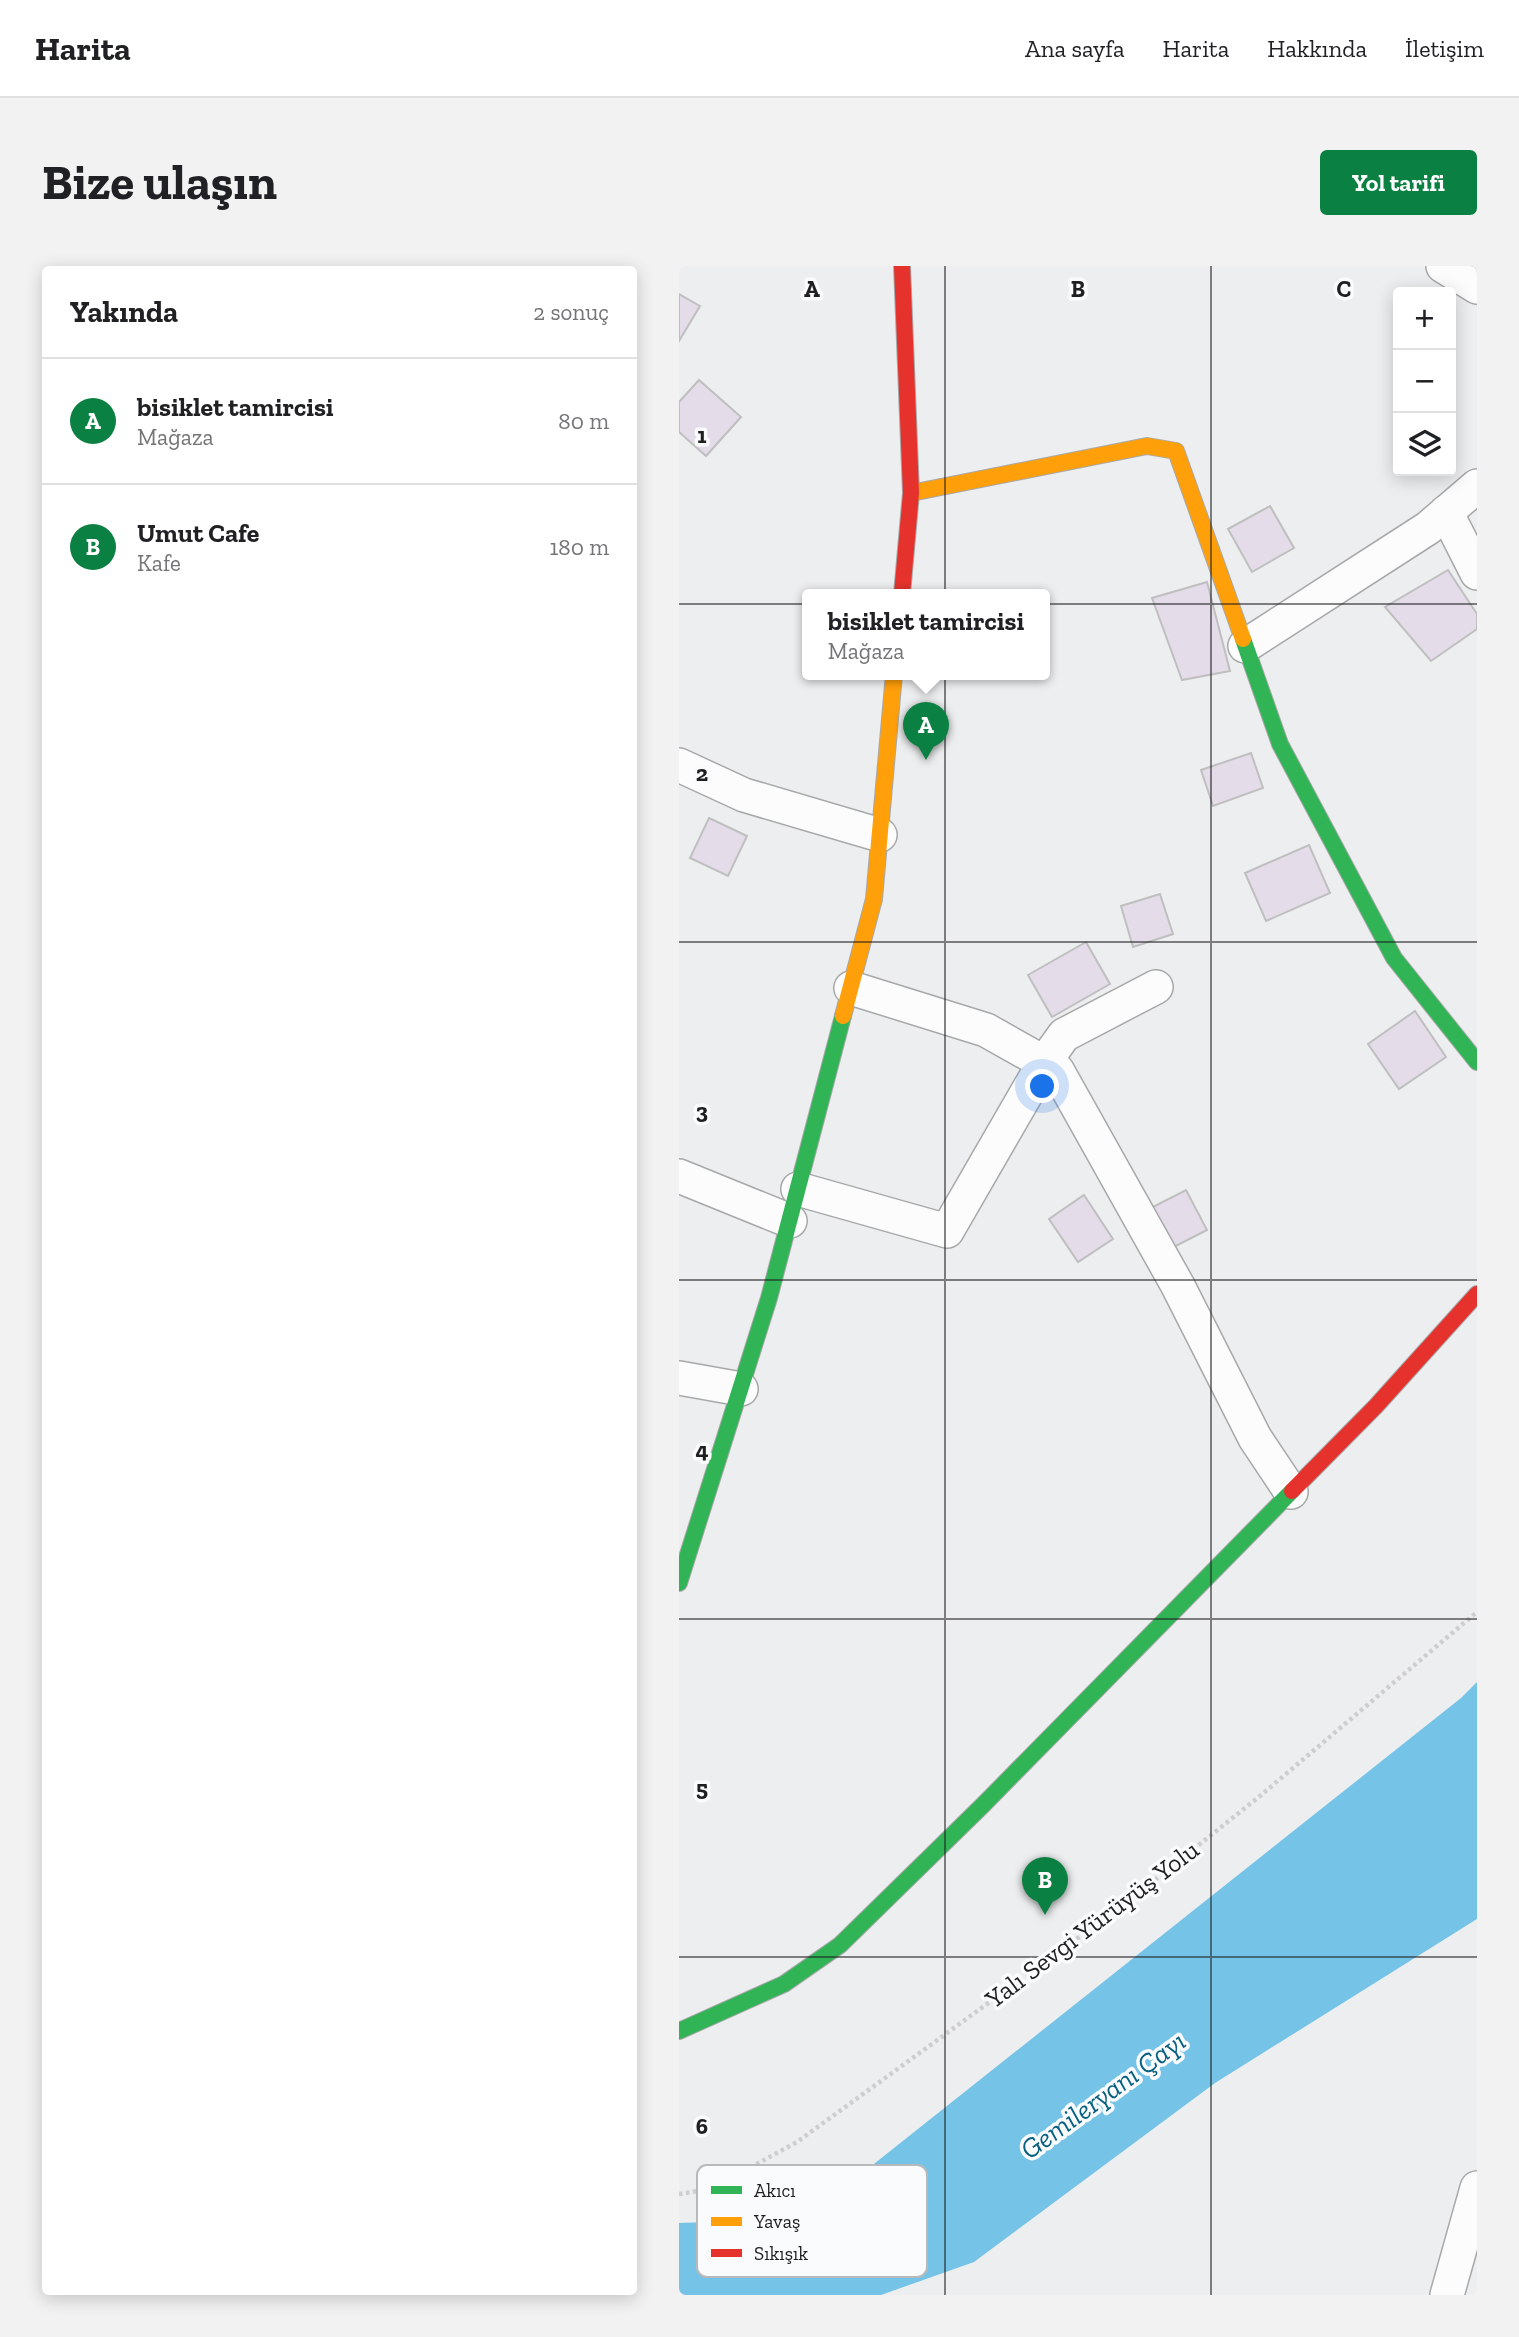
<!DOCTYPE html>
<html lang="tr">
<meta charset="utf-8">
<style>
body{margin:0;font-family:"Zilla Slab",serif;background:#f2f2f2;color:#202124}
.controls{position:absolute;right:21px;top:21px;display:grid;overflow:hidden;border-radius:7px;box-shadow:0 4px 18px #0003}
.controls button{width:63px;height:63px;display:grid;place-items:center;padding:0;border:0;border-bottom:2px solid #e0e0e0;background:#fff;color:#202124;font:35px sans-serif}
.you{position:absolute;left:364px;top:821px;width:24px;height:24px;margin:-18px;border:5px solid #fff;border-radius:50%;background:#1a73e8;box-shadow:0 0 0 10px #1a73e833}
.badge{display:grid;place-items:center;width:46px;height:46px;border-radius:50%;background:#0b8043;color:#fff;font-size:23px;font-weight:700}
.pin{position:absolute;translate:-50% -58px;filter:drop-shadow(0 2px 4px #0008)}
.pin::after{content:'';position:absolute;top:37px;width:24px;height:21px;background:inherit;clip-path:polygon(0 0,100% 0,50% 100%)}
.popup{position:absolute;left:123px;top:323px;width:248px;height:91px;box-sizing:border-box;display:grid;place-content:center;border-radius:7px;background:#fff;filter:drop-shadow(0 2px 5px #0005);font-size:23px;white-space:nowrap;color:#757577}
.popup b{font-size:26px;color:#202124}
.popup::after{content:'';position:absolute;left:50%;top:100%;margin-left:-14px;border:14px solid transparent;border-top-color:#fff}
.list{margin:0;padding:0;list-style:none}
h2{display:flex;justify-content:space-between;align-items:center;height:91px;margin:0;padding:0 28px;font-size:30px}
h2 small{font-size:23px;font-weight:400;color:#757577}
.list li{display:grid;grid-template-columns:46px 1fr auto;gap:21px;align-items:center;box-sizing:border-box;height:126px;padding:0 28px;border-top:2px solid #e0e0e0}
.list b{display:block;font-size:26px;white-space:nowrap}
.list p{margin:0;font-size:23px;white-space:nowrap;color:#757577}
.list em{font-size:23px;font-style:normal;color:#757577}
.icon{flex:none;width:38px;height:38px;fill:none;stroke:currentColor;stroke-width:2;stroke-linecap:round;stroke-linejoin:round}
.map{position:relative;flex:none;width:798px;height:2029px;overflow:hidden;border-radius:7px}
header{display:flex;align-items:center;gap:42px;box-sizing:border-box;height:98px;padding:0 35px;background:#fff;border-bottom:2px solid #e0e0e0}
header strong{font-size:33px}
nav{display:flex;gap:38px;margin-inline-start:auto;font-size:24px}
.intro{display:flex;align-items:center;justify-content:space-between;box-sizing:border-box;height:168px;padding:0 42px}
h1{margin:0;font-size:49px}
.button{padding:18px 32px;border-radius:7px;background:#0b8043;color:#fff;font-size:24px;font-weight:700}
main{display:flex;gap:42px;padding:0 42px}
aside{flex:1;background:#fff;border-radius:7px;box-shadow:0 4px 18px #0003}
.map>svg:first-child{display:block}
.water{fill:#75c3e7}
.building{fill:#e4dce8;stroke:#bfbfc0;stroke-width:2}
.lines{fill:none;stroke-linecap:round;stroke-linejoin:round}
.street-casing{stroke:#a7a8a9;stroke-width:36}
.fast-casing{stroke:#a7a8a9;stroke-width:18}
.slow-casing{stroke:#a7a8a9;stroke-width:18}
.jam-casing{stroke:#a7a8a9;stroke-width:18}
.path{stroke:#cecece;stroke-width:4.5;stroke-dasharray:3.5 3.5;stroke-linecap:butt}
.street{stroke:#fcfcfd;stroke-width:33}
.fast{stroke:#30b455;stroke-width:16}
.slow{stroke:#ff9f0a;stroke-width:16}
.jam{stroke:#e5322d;stroke-width:16}
.grid{fill:none;stroke:#1f1f20;stroke-width:2;stroke-opacity:0.55}
.labels{text-anchor:middle;dominant-baseline:central;stroke-width:7;stroke-linejoin:round;paint-order:stroke}
.street-label{font-size:26px;fill:#1f1f20;stroke:#fafbfd}
.water-label{font-size:28px;font-style:italic;fill:#076082;stroke:#fafbfd}
.key{fill:#fafbfd;stroke:#b8b9bb;stroke-width:2}
.key-label{font-size:19px;fill:#1f1f20}
.grid-label{font-size:23px;text-anchor:middle;font-weight:bold;fill:#1f1f20;stroke:#fafbfd;stroke-width:7;stroke-linejoin:round;paint-order:stroke}
</style>
<header>
<strong>Harita</strong>
<nav><a>Ana sayfa</a><a>Harita</a><a>Hakkında</a><a>İletişim</a></nav>
</header>
<div class="intro"><h1>Bize ulaşın</h1><a class="button">Yol tarifi</a></div>
<main>
<aside>
<h2>Yakında<small>2 sonuç</small></h2>
<ul class="list">
<li><span class="badge">A</span><div><b>bisiklet tamircisi</b><p>Mağaza</p></div><em>80 m</em></li>
<li><span class="badge">B</span><div><b>Umut Cafe</b><p>Kafe</p></div><em>180 m</em></li>
</ul>
</aside>
<div class="map">
<svg width="798" height="2029" viewBox="0 0 798 2029">
<rect width="100%" height="100%" fill="#edeeef"/>
<!-- water -->
<path class="water" d="M798,1416v237l-262,164 -241,179 -93,33h-202v-72l33,-1 143,-43 606,-481z"/>
<!-- building -->
<path class="building" d="M0,28l21,12 -21,35z
M20,114l42,37 -35,39 -27,-24v-30z
M591,240l24,42 -42,24 -24,-43z
M769,304l29,44v15l-46,32 -46,-54z
M528,316l23,89 -48,9 -30,-82z
M572,487l12,35 -50,18 -12,-36z
M30,552l38,18 -19,40 -38,-18z
M630,579l21,48 -64,28 -21,-48z
M481,628l13,40 -40,13 -12,-41z
M407,676l24,42 -58,33 -24,-42z
M736,745l31,46 -47,32 -31,-45z
M507,924l21,40 -37,19 -21,-40z
M405,929l29,44 -35,23 -29,-43z"/>
<g class="lines">
<defs>
<path id="street" d="M764,0l34,21
M767,246l31,61
M566,380l183,-118 49,-42
M0,499l65,30 136,40
M172,722l135,42 71,40 121,216 77,152 36,54
M0,910l111,45
M119,923l149,42 97,-168 20,-28 92,-48
M0,1112l62,11
M768,2029l30,-107"/>
<path id="fast" d="M564,373l37,105 114,214 83,104
M0,1317l90,-285 74,-282
M0,1765l105,-47 56,-39 143,-140 309,-314"/>
<path id="slow" d="M232,227l236,-47 29,5 67,188
M164,750l31,-117 20,-225"/>
<path id="jam" d="M223,0l9,227 -9,101
M613,1225l84,-85 101,-112"/>
</defs>
<!-- street casing -->
<use href="#street" class="street-casing"/>
<!-- fast casing -->
<use href="#fast" class="fast-casing"/>
<!-- slow casing -->
<use href="#slow" class="slow-casing"/>
<!-- jam casing -->
<use href="#jam" class="jam-casing"/>
<!-- path -->
<path class="path" d="M0,1928l32,-5 86,-47 329,-239 134,-107 217,-184"/>
<!-- street -->
<use href="#street" class="street"/>
<!-- fast -->
<use href="#fast" class="fast"/>
<!-- slow -->
<use href="#slow" class="slow"/>
<!-- jam -->
<use href="#jam" class="jam"/>
</g>
<!-- grid -->
<path class="grid" d="M266,0v2029M532,0v2029M0,338h798M0,676h798M0,1014h798M0,1353h798M0,1691h798"/>
<g class="labels">
<!-- street labels -->
<g class="street-label">
<text transform="translate(413 1658) rotate(-37)">Yalı Sevgi Yürüyüş Yolu</text>
</g>
<!-- water labels -->
<g class="water-label">
<text transform="translate(424 1829) rotate(-36)">Gemileryanı Çayı</text>
</g>
</g>
<!-- legend -->
<rect x="18" y="1899" width="230" height="112" rx="10" class="key"/>
<rect x="32" y="1920" width="31" height="8" fill="#30b455"/>
<rect x="32" y="1951" width="31" height="9" fill="#ff9f0a"/>
<rect x="32" y="1983" width="31" height="8" fill="#e5322d"/>
<g class="key-label">
<text x="75" y="1931">Akıcı</text>
<text x="75" y="1962">Yavaş</text>
<text x="75" y="1994">Sıkışık</text>
</g>
<g class="grid-label">
<text x="133" y="31">A</text>
<text x="399" y="31">B</text>
<text x="665" y="31">C</text>
<text x="23" y="177">1</text>
<text x="23" y="515">2</text>
<text x="23" y="853">3</text>
<text x="23" y="1192">4</text>
<text x="23" y="1530">5</text>
<text x="23" y="1868">6</text>
</g>
</svg>
<div class="controls">
<button>+</button>
<button>−</button>
<button><svg class="icon" aria-label="layers" viewBox="0 0 24 24"><path d="M12 4l9 5-9 5-9-5zM3 14l9 5 9-5"/></svg></button>
</div>
<div class="you"></div>
<div class="pin badge" style="left:247px;top:494px">A</div>
<div class="popup"><b>bisiklet tamircisi</b>Mağaza</div>
<div class="pin badge" style="left:366px;top:1649px">B</div>
</div>
</main>
